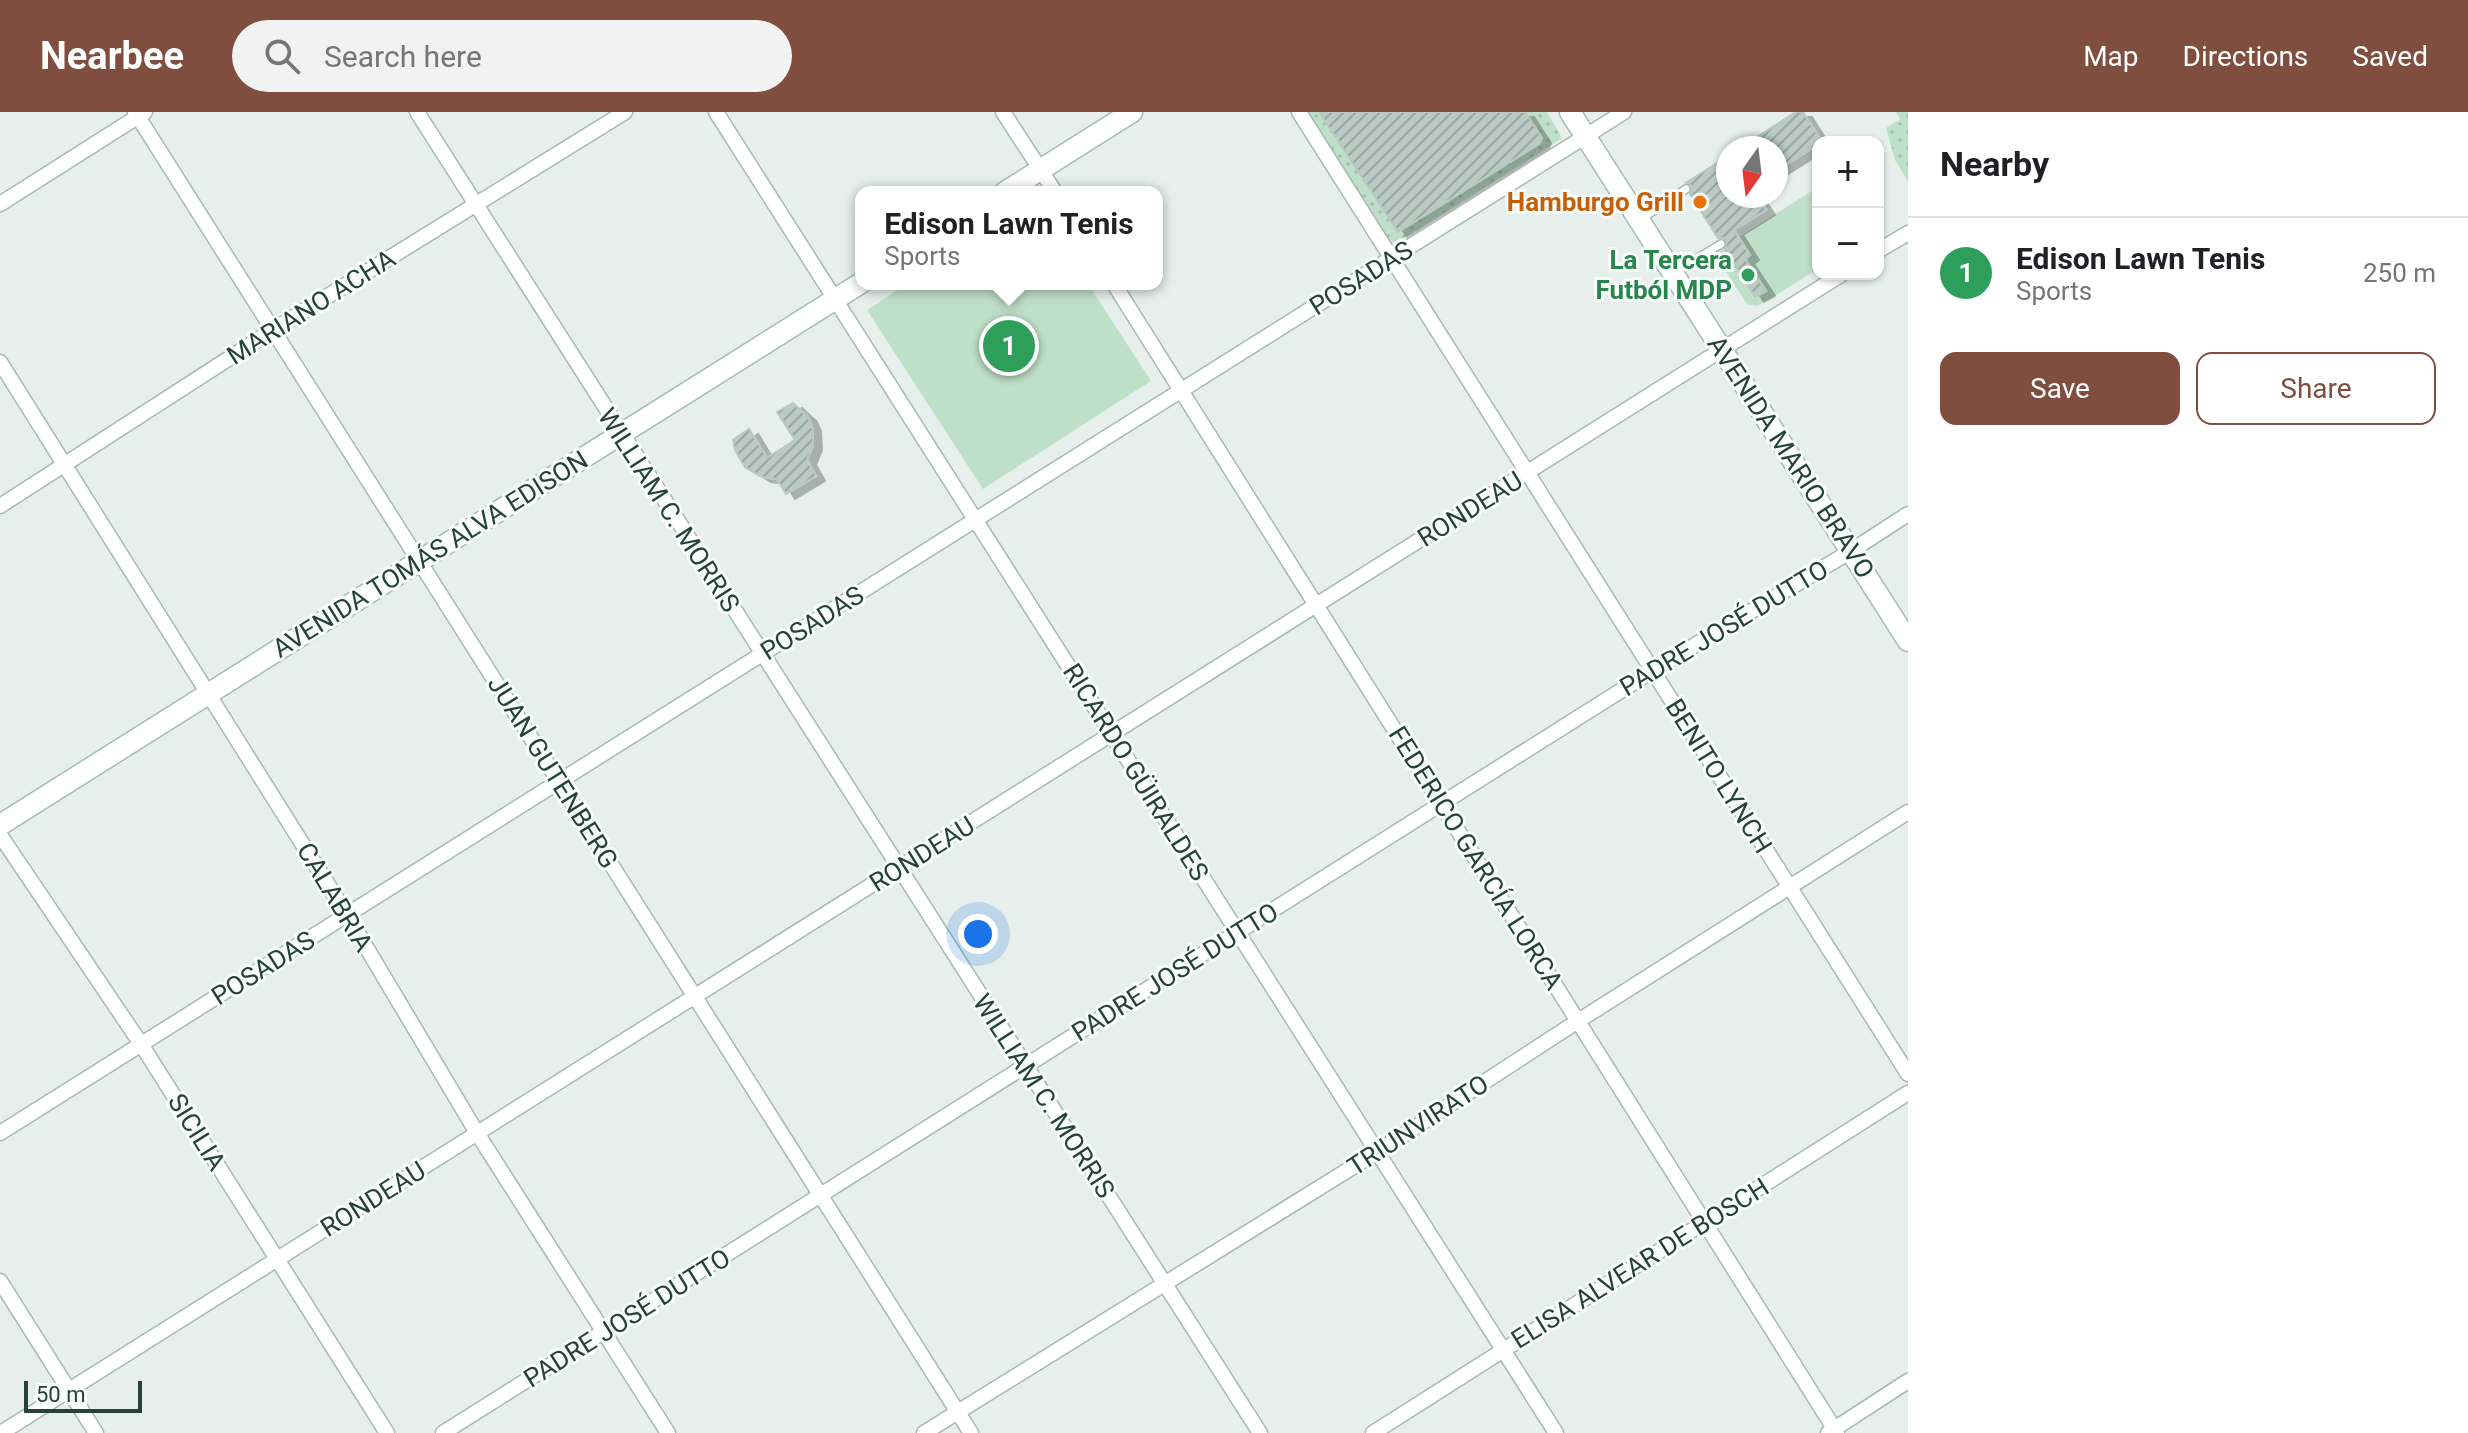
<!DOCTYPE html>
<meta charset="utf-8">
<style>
body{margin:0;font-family:Roboto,sans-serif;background:#f2f2f2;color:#202124}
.controls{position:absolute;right:24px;top:24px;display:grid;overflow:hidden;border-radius:16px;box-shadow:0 2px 6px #0004}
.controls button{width:72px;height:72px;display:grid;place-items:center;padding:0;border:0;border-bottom:2px solid #e0e0e0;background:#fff;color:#202124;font:40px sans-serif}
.compass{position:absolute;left:1716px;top:24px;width:72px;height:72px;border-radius:50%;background:#fff;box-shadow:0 2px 6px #0004;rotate:194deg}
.scale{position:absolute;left:24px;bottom:20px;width:118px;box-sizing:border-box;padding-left:8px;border:4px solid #24423a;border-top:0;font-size:22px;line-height:28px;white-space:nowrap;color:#24423a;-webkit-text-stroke:6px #f7fbf9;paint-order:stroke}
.you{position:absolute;left:978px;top:822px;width:28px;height:28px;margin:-20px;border:6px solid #fff;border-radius:50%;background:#1a73e8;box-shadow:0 0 0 12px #1a73e833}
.badge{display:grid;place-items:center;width:52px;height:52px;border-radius:50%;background:#7f4e3f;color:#fff;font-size:26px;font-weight:700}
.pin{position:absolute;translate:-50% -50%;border:4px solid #fff;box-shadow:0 2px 8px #0006}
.popup{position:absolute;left:855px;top:74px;width:308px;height:104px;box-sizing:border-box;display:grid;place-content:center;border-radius:16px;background:#fff;filter:drop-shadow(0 2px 6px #0005);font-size:26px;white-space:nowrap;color:#757577}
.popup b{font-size:30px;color:#202124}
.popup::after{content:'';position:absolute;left:50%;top:100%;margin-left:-16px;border:16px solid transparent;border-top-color:#fff}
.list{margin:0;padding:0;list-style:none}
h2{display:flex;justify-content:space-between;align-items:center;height:104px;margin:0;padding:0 32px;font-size:34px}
h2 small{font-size:26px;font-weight:400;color:#757577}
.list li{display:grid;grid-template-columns:52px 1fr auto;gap:24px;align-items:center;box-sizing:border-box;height:112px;padding:0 32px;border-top:2px solid #e0e0e0}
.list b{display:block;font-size:30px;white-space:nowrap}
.list p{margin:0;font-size:26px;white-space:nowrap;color:#757577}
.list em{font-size:26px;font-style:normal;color:#757577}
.actions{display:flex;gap:16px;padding:24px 32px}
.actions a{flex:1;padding:18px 0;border:2px solid #7f4e3f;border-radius:16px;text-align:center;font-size:28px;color:#7f4e3f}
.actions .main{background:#7f4e3f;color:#fff}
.icon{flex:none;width:44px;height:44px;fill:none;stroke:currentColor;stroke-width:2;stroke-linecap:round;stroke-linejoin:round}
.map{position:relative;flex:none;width:1908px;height:1321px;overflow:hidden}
header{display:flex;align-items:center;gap:48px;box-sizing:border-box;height:112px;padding:0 40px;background:#7f4e3f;color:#fff}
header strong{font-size:38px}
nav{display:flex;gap:44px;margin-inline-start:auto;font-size:28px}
.search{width:560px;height:72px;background:#f2f2f2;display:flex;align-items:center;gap:20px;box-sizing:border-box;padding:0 28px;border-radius:44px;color:#757577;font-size:30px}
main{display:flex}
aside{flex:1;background:#fff}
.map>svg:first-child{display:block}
.grass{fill:url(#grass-dots)}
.pitch{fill:#bfe0c8}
.building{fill:url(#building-hatch);stroke:#b8c9c2;stroke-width:2;filter:url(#shadow)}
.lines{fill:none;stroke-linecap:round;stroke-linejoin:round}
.lane-casing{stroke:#a8b8b2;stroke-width:10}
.street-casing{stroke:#a8b8b2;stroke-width:17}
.secondary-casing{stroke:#a4bbb3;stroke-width:23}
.lane{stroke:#fff;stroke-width:7}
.street{stroke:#fff;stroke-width:14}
.secondary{stroke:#fff;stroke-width:20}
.food-dot{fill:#e8710a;stroke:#f7fbf9;stroke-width:3}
.leisure-dot{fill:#2e9e5b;stroke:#f7fbf9;stroke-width:3}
.labels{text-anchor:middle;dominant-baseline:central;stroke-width:6;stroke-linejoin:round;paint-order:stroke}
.food-label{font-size:26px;font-weight:bold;fill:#c56008;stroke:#f7fbf9;text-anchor:end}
.leisure-label{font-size:26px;font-weight:bold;fill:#27864d;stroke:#f7fbf9;text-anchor:end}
.street-label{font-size:26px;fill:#24423a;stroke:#f7fbf9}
</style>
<header>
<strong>Nearbee</strong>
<div class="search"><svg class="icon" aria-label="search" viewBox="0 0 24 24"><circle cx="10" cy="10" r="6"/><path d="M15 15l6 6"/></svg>Search here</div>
<nav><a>Map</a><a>Directions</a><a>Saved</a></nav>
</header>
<main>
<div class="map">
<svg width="1908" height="1321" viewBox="0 0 1908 1321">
<defs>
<pattern id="grass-dots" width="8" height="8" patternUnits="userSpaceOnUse" patternTransform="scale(2)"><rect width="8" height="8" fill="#bfe0c8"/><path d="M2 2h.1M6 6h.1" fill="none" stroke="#a4c1ad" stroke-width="1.8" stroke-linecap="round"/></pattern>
<pattern id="building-hatch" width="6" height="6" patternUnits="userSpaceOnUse" patternTransform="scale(2)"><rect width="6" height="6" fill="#bbcac4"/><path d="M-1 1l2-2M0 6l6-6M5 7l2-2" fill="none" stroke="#98a6a0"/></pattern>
<filter id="shadow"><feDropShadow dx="9" dy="5" stdDeviation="0" flood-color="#0004"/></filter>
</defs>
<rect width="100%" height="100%" fill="#e6efeb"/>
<!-- grass -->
<path class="grass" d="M1305,0h14l79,120 141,-89 3,-5 -17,-26h22l13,22 1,5 -165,104 -9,-4z
M1896,0h12v69l-13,-21 -9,-32 14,-9z"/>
<!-- pitch -->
<path class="pitch" d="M1818,75v82l-60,37 -11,-2 -33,-51z
M907,172h181l63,97 -168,108 -116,-179z"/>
<!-- building -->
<path class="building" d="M1319,0h206l17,26 -2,5 -142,89z
M1796,0h7l19,30 -46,29v-23h-36z
M1728,44v40h29l9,14 -32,20 16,25 -5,4 21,32 -11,6 -30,-48 2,-8 -4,-3h-5l-28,-44 2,-8 -6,-3z
M793,291l15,14 4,9 1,19 -6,15 9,16 -30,18 -9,-15 -15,-2 -17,-10 -10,-17 -2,-10 16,-11 18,29 28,-18 -18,-28z"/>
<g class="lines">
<defs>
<path id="lane" d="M1641,107l45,-30
M1675,160l46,-28"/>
<path id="street" d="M135,0l836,1321
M417,0l843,1321
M716,0l840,1321
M1003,0l52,80
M1299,0l609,962
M0,92l145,-92
M1878,139l30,-18
M1114,172l723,1149
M0,250l347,553 130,218 191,300
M0,394l273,-176 352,-218
M0,723l141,209 246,389
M0,1021l1624,-1021
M0,1169l96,152
M1,1321l1841,-1159
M443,1321l1209,-762 199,-120 57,-37
M924,1321l453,-281 201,-131 330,-209
M1373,1321l535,-340
M1828,1321l80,-52"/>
<path id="secondary" d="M1570,0l338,529
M1005,80l127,-80
M0,713l861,-542"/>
</defs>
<!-- lane casing -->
<use href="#lane" class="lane-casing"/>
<!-- street casing -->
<use href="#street" class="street-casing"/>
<!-- secondary casing -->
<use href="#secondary" class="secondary-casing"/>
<!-- lane -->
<use href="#lane" class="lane"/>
<!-- street -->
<use href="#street" class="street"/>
<!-- secondary -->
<use href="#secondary" class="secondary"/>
</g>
<!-- markers -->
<circle class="food-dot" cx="1700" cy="90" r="8"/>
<circle class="leisure-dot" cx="1748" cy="163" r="8"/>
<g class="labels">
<!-- food labels -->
<g class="food-label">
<text x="1684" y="90">Hamburgo Grill</text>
</g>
<!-- leisure labels -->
<g class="leisure-label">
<text x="1732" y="148">La Tercera<tspan x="1732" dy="30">Futból MDP</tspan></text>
</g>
<!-- street labels -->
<g class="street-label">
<text transform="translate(1361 166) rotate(-32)">POSADAS</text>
<text transform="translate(311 195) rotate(-32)">MARIANO ACHA</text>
<text transform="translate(1791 345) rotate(57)">AVENIDA MARIO BRAVO</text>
<text transform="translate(1470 397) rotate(-32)">RONDEAU</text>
<text transform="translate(669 398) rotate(57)">WILLIAM C. MORRIS</text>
<text transform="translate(430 442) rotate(-32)">AVENIDA TOMÁS ALVA EDISON</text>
<text transform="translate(812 511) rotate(-32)">POSADAS</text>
<text transform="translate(1724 516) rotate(-31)">PADRE JOSÉ DUTTO</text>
<text transform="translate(553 660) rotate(58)">JUAN GUTENBERG</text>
<text transform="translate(1136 660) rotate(58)">RICARDO GÜIRALDES</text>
<text transform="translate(1719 664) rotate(58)">BENITO LYNCH</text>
<text transform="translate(922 742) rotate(-32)">RONDEAU</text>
<text transform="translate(1476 746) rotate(58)">FEDERICO GARCÍA LORCA</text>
<text transform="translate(335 785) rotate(59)">CALABRIA</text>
<text transform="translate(263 856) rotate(-32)">POSADAS</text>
<text transform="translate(1175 860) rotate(-32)">PADRE JOSÉ DUTTO</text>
<text transform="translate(1044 984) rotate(57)">WILLIAM C. MORRIS</text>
<text transform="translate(1418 1013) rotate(-33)">TRIUNVIRATO</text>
<text transform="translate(197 1020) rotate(58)">SICILIA</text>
<text transform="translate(373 1087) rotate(-32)">RONDEAU</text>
<text transform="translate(1640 1151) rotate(-32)">ELISA ALVEAR DE BOSCH</text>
<text transform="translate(627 1206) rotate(-32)">PADRE JOSÉ DUTTO</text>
</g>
</g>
</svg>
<div class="controls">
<button>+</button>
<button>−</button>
</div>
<svg class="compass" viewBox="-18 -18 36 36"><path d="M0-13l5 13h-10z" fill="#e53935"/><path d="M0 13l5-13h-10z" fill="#757577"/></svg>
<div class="scale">50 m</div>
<div class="you"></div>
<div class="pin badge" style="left:1009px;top:234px;background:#2e9e5b">1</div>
<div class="popup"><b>Edison Lawn Tenis</b>Sports</div>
</div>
<aside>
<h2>Nearby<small></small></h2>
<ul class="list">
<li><span class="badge" style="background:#2e9e5b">1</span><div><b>Edison Lawn Tenis</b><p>Sports</p></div><em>250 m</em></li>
</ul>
<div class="actions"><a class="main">Save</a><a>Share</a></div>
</aside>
</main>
